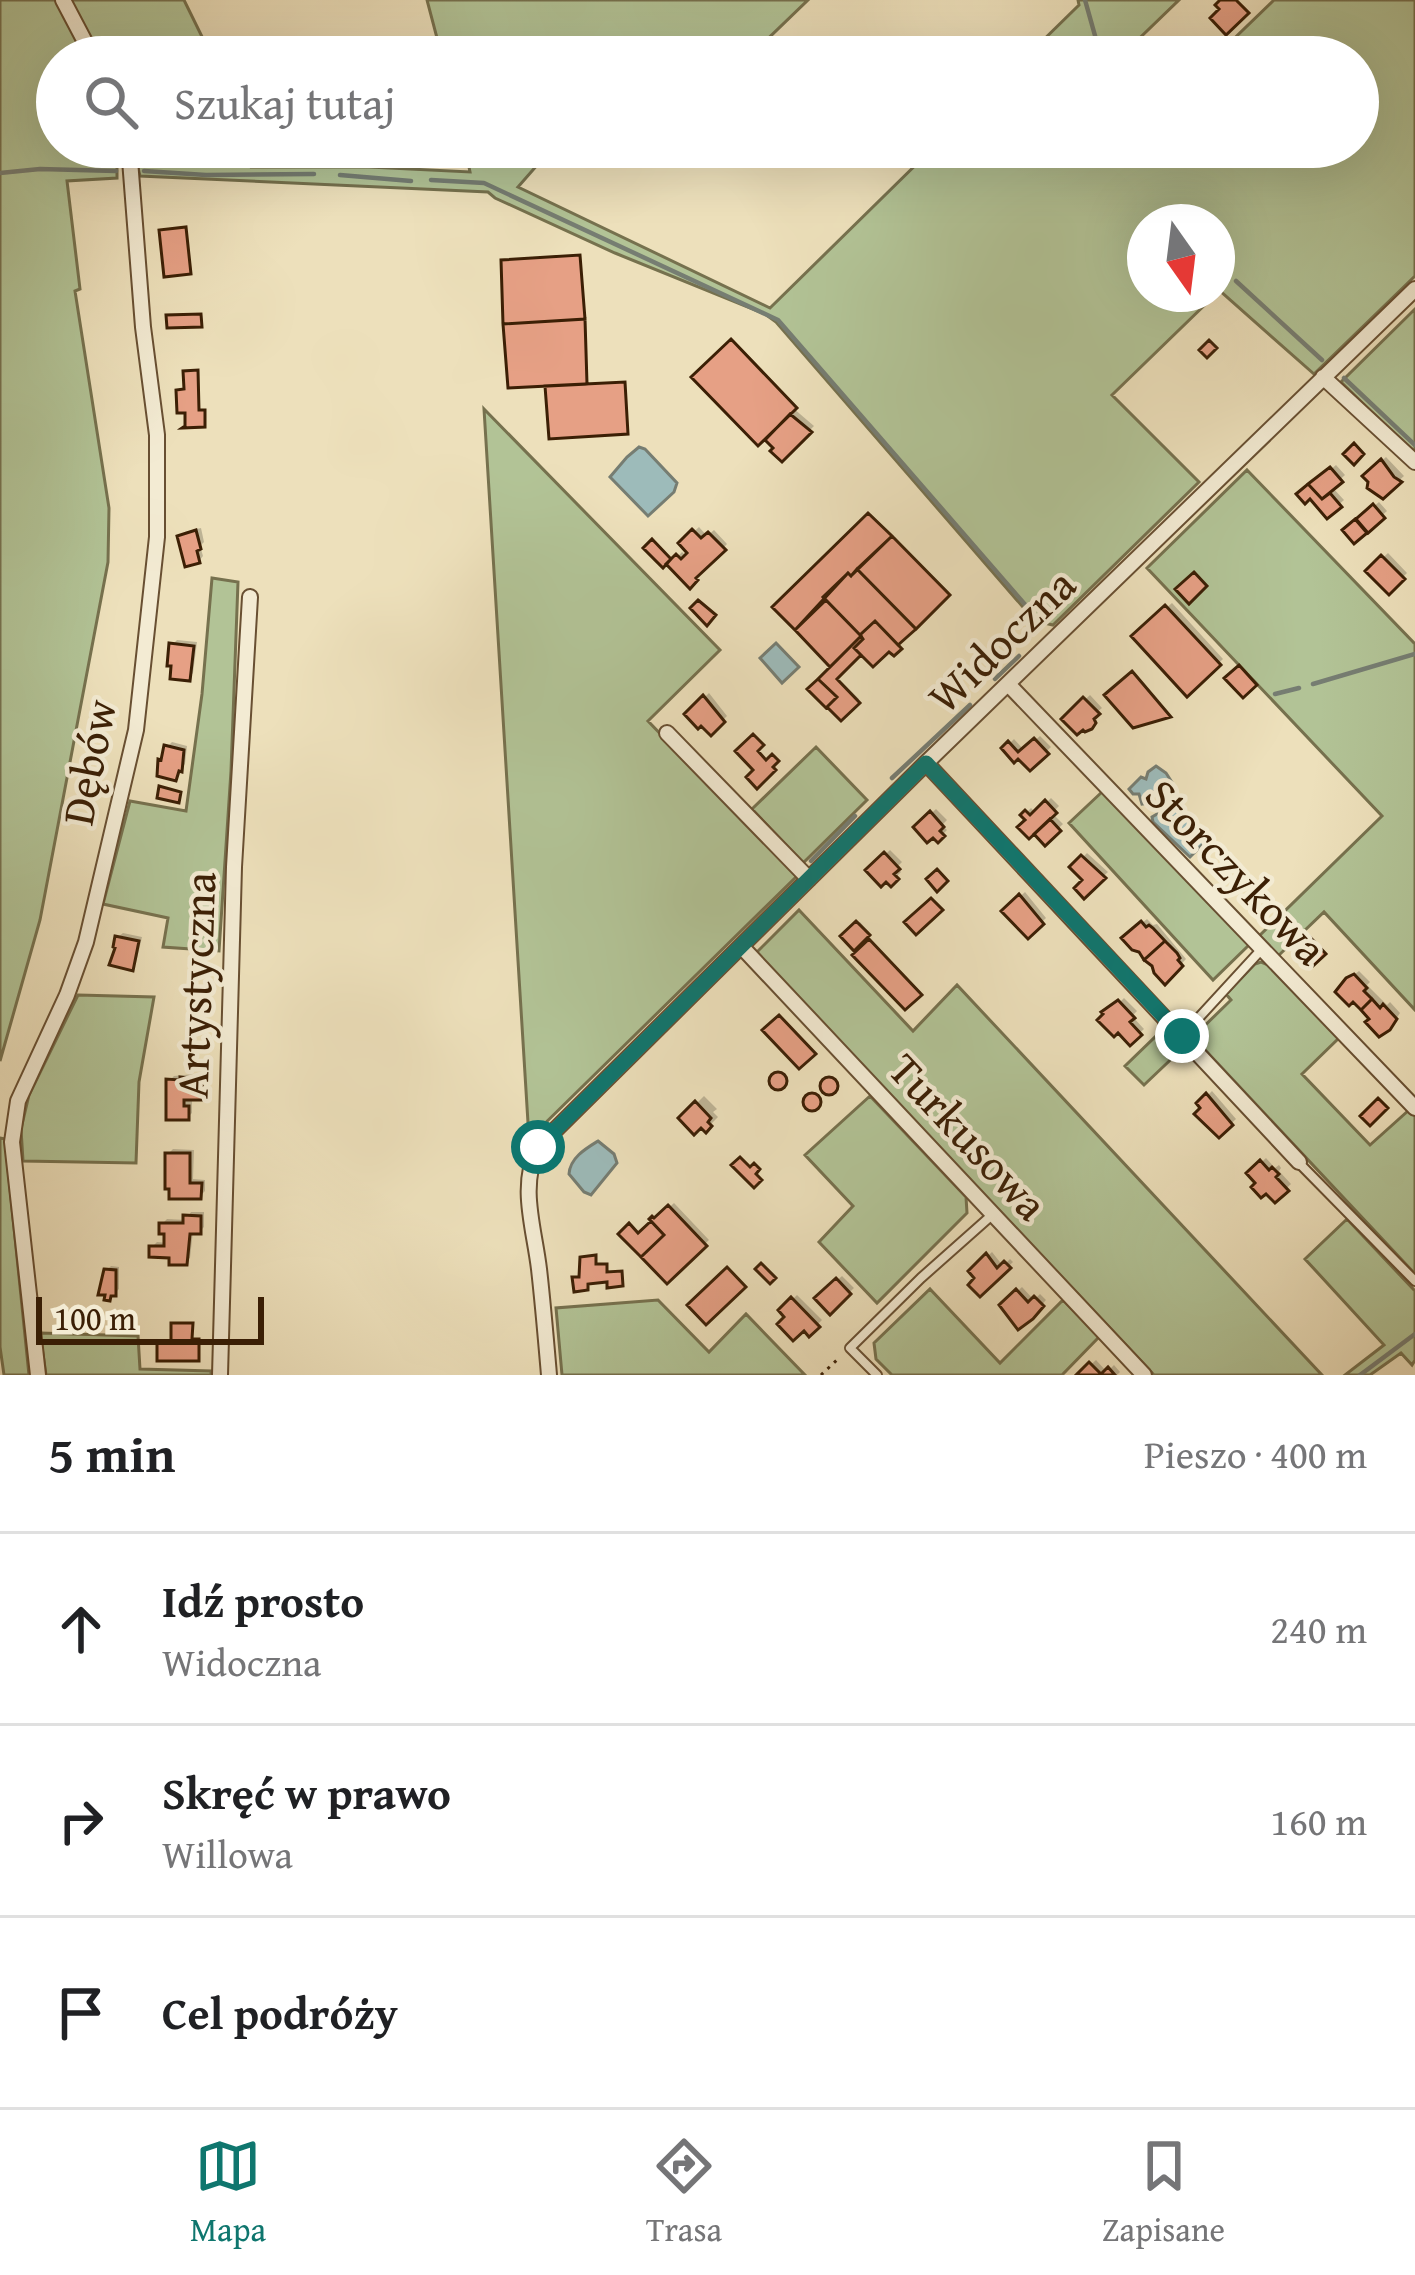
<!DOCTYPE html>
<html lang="pl">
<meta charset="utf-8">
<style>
body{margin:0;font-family:"Gentium Book Plus",serif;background:#f6f6f6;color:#202124}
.compass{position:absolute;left:1127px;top:204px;width:108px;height:108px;border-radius:50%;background:#fff;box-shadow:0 12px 48px #0002;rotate:166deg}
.scale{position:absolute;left:36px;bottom:30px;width:228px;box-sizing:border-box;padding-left:12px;border:6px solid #3b1f05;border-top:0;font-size:33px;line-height:42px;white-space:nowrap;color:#3b1f05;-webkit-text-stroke:9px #f3ebd3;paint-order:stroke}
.stop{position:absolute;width:36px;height:36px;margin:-27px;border:9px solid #0f766e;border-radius:50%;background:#fff}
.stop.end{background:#0f766e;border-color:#fff;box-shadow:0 3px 12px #0008}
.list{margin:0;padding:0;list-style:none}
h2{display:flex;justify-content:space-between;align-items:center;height:156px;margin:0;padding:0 48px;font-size:51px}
h2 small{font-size:39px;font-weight:400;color:#757577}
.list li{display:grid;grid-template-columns:78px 1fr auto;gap:36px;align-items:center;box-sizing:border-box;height:192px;padding:0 48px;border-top:3px solid #e0e0e0}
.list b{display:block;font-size:45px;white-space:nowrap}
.list p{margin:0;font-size:39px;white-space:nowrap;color:#757577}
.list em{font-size:39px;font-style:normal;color:#757577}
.icon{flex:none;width:66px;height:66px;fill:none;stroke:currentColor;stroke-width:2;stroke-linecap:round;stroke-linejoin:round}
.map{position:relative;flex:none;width:1415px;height:1375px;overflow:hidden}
.search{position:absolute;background:#fff;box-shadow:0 12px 48px #0002;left:36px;right:36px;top:36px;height:132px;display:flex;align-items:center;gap:30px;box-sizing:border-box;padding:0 42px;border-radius:66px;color:#757577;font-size:45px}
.sheet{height:732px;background:#fff}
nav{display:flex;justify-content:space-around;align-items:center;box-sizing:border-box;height:168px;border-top:3px solid #e0e0e0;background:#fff;font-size:33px;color:#757577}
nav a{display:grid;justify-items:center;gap:6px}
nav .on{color:#0f766e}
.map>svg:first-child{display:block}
.green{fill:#b2c396;stroke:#76714e;stroke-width:3}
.water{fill:#9dbbba;stroke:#767d72;stroke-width:3}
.shadow{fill:#0003}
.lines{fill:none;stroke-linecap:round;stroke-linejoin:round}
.stream{stroke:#767d72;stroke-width:4.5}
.building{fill:#e6a085;stroke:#3b1f05;stroke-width:3}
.lane-casing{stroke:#684f32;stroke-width:12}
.street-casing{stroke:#684f32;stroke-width:18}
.path{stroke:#3b1f05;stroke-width:3;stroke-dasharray:3 6;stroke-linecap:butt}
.lane{stroke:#f3ebd3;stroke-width:8}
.street{stroke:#f3ebd3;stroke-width:14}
.route{stroke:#0f766e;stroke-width:15}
.labels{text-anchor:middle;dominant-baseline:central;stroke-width:9;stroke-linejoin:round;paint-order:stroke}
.street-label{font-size:45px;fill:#3b1f05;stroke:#f3ebd3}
</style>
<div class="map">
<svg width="1415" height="1375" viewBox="0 0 1415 1375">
<rect width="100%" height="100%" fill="#ede0bb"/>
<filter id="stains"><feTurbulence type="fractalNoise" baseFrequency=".00167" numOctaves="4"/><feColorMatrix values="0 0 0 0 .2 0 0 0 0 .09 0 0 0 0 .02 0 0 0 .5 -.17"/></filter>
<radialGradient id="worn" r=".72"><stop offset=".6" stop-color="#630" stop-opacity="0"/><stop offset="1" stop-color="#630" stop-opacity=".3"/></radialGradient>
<!-- green -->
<path class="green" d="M0,0h57l28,57h-28v90h60v31l-50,3 13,108 -5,2 34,217 -1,54 -68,358 -40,141z
M70,0h114l28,57h-114z
M427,0h381l-59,57h-65l-16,-16 -17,16h-209z
M1078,0h101l-59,57h-94l53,-52z
M1274,0h141v276l-101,98 -94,-83 -3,2v-71h-72v72h71l-104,101 87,87 -146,143 -18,-4 -259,-299 -11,-8 -150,-61 -120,-55 -7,-6 -348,-16 -7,-29h111l7,20h118l101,5 -5,-25h88l-35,40 252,121 164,-161h424v-90h-143z
M1415,309v145l-74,-72z
M484,409l236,241 -72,71 149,155 -268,263z
M1247,470l168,174v366l-91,-98 -47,45 -19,-20 124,-121 -235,-248z
M212,578l26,4 -7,189 -12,180 -56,-4 5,-29 -65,-14 27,-103 56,10 16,-117z
M816,747l51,53 -64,63 -51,-54z
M1103,791l147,153 -37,36 -144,-157z
M799,910l114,121 44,-46 365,390h-168l-398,-422z
M1261,962l10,4 69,71 -38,37 68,71 39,-35 6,6v158l-222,-237 38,-37 -5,-6 29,-30z
M78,995l76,2 -15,85 -3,81 -113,-2 -2,-32 8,-34z
M1159,1021l26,25 -41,39 -19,-19 34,-33z
M870,1096l96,101 1,16 -90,90 -58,-61 34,-36 -48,-51z
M0,1138l5,1 24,236h-25l-4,-28z
M1347,1219l68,72v69l-3,5 -11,-12 -31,22h-25l39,-30 -79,-86z
M930,1289l70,74 63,-63 36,37 -37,38h-170l-16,-16 -2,-16z
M658,1300l51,52 37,-38 59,61h-243l-6,-67z
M40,1333l98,3 2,33 71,2v4h-165z"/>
<!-- water -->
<path class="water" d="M639,447l6,2 32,34 -3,9 -26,24 -38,-39 17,-20z
M776,643l23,24 -17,16 -22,-25z
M1156,766l10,7 7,11 -13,10 -7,-2 -2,11 -9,1 -3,-10h-6l-4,-5 12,-12 5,2 2,-7z
M1172,805l32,30 -1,9 -13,13 -37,-35 -1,-5z
M598,1141l16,13 3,9 -26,32 -7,-3 -15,-18c1,-16 16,-25 29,-33z"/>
<!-- shadow -->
<path class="shadow" d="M734,340l62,65 -3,3 21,18 -32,32 10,-41 -97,-40z
M1386,457l18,19 -21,19 -17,-19z
M1336,465l9,10 -13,12 12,13 -17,15 -17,-20h-10z
M1379,502l8,9 -33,29 -8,-10z
M871,514l78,78 -52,50 4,4 -7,6 -5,-4 -28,3 -25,25 23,23 -18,18 -29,-28 22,-22 -58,-60z
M699,527l8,9 7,-6 13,14 -37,39 -19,-19 11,-12 5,5 5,-4 -10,-10z
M201,528l3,14 -4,4 3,10 -4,5 -19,-25 5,-4z
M1388,553l19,20 -18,18 -20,-20z
M1172,603l51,56 -35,33 -53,-56z
M177,640l20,2 -4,31 -4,5 -17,-33z
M709,693l18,23 -16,16 -23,-18z
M1090,695l12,13 -6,5 3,3 -7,9 -27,-6z
M1040,736l11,11 -21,20 -25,-19 9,-9 10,11z
M172,742l15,4 -2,18 -10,14 -8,-31z
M1051,798l8,8 -7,7 11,11 -18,17 -21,-26 7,-7 5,5z
M936,809l11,11 -5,5 5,5 -9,9 -21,-12z
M890,850l12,12 -5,5 4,5 -10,10 -22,-12z
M1087,853l21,19 -24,22 2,-14 -13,-13z
M1025,892l21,26 -18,17 -23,-24z
M1147,919l6,6 4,-1 29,35 -20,21 -41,-43z
M860,922l9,10 -3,3 55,57 -16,14 -61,-70z
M123,933l19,4 -6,26 -4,5 -14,-31z
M1359,971l11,11 -3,3 20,20 3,-3 10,11 -6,9 -22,-2 -21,-43z
M1124,998l13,13 -5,5 12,13 -14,13 -12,-38z
M774 1080a6 6 0 1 1 12 0a6 6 0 1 1-12 0Z
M194,1074v2l12,1v16l-5,4h-9v16l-4,4 -19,-36 5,-5z
M825 1084a6 6 0 1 1 12 0a6 6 0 1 1-12 0Z
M1212,1091l24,28 -16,15 -20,-31z
M808 1101a6 6 0 1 1 12 0a6 6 0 1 1-12 0Z
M704,1096l13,13 -4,3 5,5 -12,12 -24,-11z
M173,1149l21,1 -1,29 12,1v11l-5,5h-28l-4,-42z
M1266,1158l9,10 4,-3 2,3 -2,3 12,13 -16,15 -25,-26z
M674,1203l35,37 -42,40 -45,-46 10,-10 9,10z
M191,1212h13v15l-4,4h-7l-3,27 -5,4 -33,-15 5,-5 10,1v-12l-5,-7 5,-5 19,1z
M992,1252l11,14 7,-7 3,3 -32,31 -3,-16 -6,-6z
M111,1266l8,1v22l-4,4 -9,-22z
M842,1276l12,12 -24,23 -12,-13z
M1022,1287l12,13 6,-6 6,6 -15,17 -28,-12z
M797,1295l25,25 -13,13 -27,-23z
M1096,1360l11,12 7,-7 6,7 -3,3h-37z"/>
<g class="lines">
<!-- stream -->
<path class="stream" d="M1085,0l16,57
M144,171l62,4 108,-1
M0,173l40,-4 76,2
M340,175l71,6
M431,180l53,3 294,137 257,296
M1236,281l86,79
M1344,378l71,67
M995,679l24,-23
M1313,684l102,-30
M1275,694l24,-6
M892,778l78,-73
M811,861l44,-45
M1360,1375l55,-41"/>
</g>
<!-- building -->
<path class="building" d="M1220,0h16l13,13 -23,22 -16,-17 9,-9 -4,-4z
M186,227l5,47 -27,3 -5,-47z
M580,255l5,64 -82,5 -2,-64z
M201,314l1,13 -35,1 -1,-13z
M585,319l2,65 -79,4 -5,-64z
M731,339l66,69 -39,38 -67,-69z
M1209,340l8,8 -10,10 -8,-8z
M198,370l1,40h6v17l-23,1 3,-2v-13h-8l-1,-23 8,-1 -1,-18z
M625,382l3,52 -79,5 -4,-53z
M790,414l22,18 -30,30 -12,-11 3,-3 -8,-8z
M1354,443l10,11 -10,11 -11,-11z
M1381,459l13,18 8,5 -19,17 -16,-11 1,-6 -6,-6z
M1330,467l13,15 -21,17 -14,-15z
M1308,484l14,15 8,-6 12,14 -15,12 -17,-20 -5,5 -9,-10z
M1373,504l12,14 -17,15 -12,-14z
M868,513l24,23 -41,40 -3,-3 -53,57 -23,-23z
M1355,519l12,14 -13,11 -12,-14z
M692,529l9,9 7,-6 18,18 -30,28 2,2 -8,9 -24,-25 10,-10 5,5 6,-6 -9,-10z
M196,530l5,19 -4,2 3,12 -15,4 -8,-31z
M892,536l58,59 -34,34 -59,-60z
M652,539l19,20 -8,9 -20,-20z
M1381,555l24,24 -16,16 -24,-24z
M857,569l59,60 -18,16 -23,-24 -15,14 -37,-38 25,-24 3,3z
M1194,572l13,14 -18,18 -14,-15z
M698,600l18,15 -9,11 -17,-18z
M826,600l35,36 -31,31 -35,-37z
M1165,605l56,60 -34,32 -56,-61z
M875,621l27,28 -8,7 -5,-4 -16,15 -19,-19 9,-9 -3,-4z
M861,636l2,3 -9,9 7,7 -24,24 23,24 -19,18 -14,-14 10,-10 -19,-18z
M169,643l25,3 -4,35 -20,-2 1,-13h-4z
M1239,665l18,20 -14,13 -19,-20z
M1132,671l39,46 -38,11 -29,-33z
M818,679l19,18 -11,11 -19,-19z
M703,695l22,27 -14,14 -10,-10 -3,3 -14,-15z
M1083,697l17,17 -6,5 2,4 -4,6 -7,3 -2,-2 -6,5 -16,-16z
M753,734l11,11 -6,6 8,9 6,-6 7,7 -6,6 3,3 -19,19 -11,-12 7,-7 -18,-19z
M1034,738l15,16 -19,17 -12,-12 -4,4 -13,-15 7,-7 10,11z
M164,745l20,5 -2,22 -3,-1 -3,10 -19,-5 1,-17 3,1z
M159,786l22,6 -2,11 -22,-5z
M1045,800l12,13 -28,26 -12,-12 8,-7 -5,-5 5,-5 5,5z
M930,811l14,16 -4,4 5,5 -7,7 -5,-5 -6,5 -14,-16z
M1050,819l11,12 -16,15 -11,-12z
M884,852l16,17 -6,5 5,5 -8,8 -5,-5 -5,5 -16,-17z
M1081,855l25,23 -22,21 -10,-11 8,-8 -13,-13z
M937,869l11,12 -11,11 -11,-13z
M1019,894l25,30 -16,15 -27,-28z
M931,898l12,12 -27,25 -12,-13z
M856,921l14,14 -16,16 -14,-15z
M1141,921l5,6 3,-2 4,3 12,13 -21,19 -5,-8 -7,-2 -11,-12z
M115,936l24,5 -6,30 -24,-6 6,-17 -2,-1z
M1309,936l17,18 -13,12 -17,-18z
M869,939l53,56 -17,15 -53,-55z
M1165,941l12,12 3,5 -2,2 5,6 -18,19 -11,-12 -2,-7 -8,-6z
M1354,974l13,14 -3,3 8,8 -11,11 -8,-8 -4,4 -14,-14 11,-14z
M1372,999l8,9 3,-4 14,15 -7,11 -11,7 -14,-15 4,-3 -8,-9z
M1118,1000l17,18 -5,4 12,13 -12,11 -12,-13 -4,4 -17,-17 6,-6 -2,-2z
M779,1015l37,39 -17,15 -37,-39z
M769 1081a9 9 0 1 1 18 0a9 9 0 1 1-18 0Z
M180,1077l23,3 -1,20h-18v6h5v14h-23v-41l14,1z
M820 1086a9 9 0 1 1 18 0a9 9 0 1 1-18 0Z
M1206,1093l27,32 -14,13 -25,-24 6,-6 -4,-5z
M803 1102a9 9 0 1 1 18 0a9 9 0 1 1-18 0Z
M1378,1098l10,10 -18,18 -10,-10z
M695,1101l16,17 -3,4 4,4 -6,7 -5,-5 -7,7 -16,-17z
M165,1153h25v30h12l-1,16h-32v-10h-4z
M740,1157l10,10 4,-4 6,6 -4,5 6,6 -8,8 -23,-23z
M1260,1160l9,10 3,-3 7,7 -3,3 13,14 -14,12 -9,-9 -5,4 -10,-11 4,-4 -9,-10z
M668,1205l39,41 -40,38 -26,-27 23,-22 -15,-16 3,-3 2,2z
M183,1215l18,1v18h-11l-3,31h-18v-7l-20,-1v-11h15v-12h-5v-11h24z
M651,1221l13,14 -23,22 -23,-23 11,-11 9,10z
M986,1253l11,15 7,-7 7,7 -31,29 -12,-12 6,-7 -6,-7z
M596,1255v9h11v8l15,-1 1,15 -16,2v-6l-19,2v6l-14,2 -2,-15h7l1,-20z
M761,1263l15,15 -6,6 -15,-15z
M727,1267l19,20 -40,38 -19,-20z
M104,1269l12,1v26h-5l-1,5 -6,-1 1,-5h-7z
M836,1278l15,16 -21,21 -16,-17z
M1016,1289l12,13 6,-6 10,10 -11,13 -15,11 -19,-25z
M791,1297l29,30 -11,10 -5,-6 -11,10 -16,-17 7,-7 -6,-7z
M171,1323h22l-1,16h7v22h-42v-18h14z
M1089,1362l12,12 7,-7 7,8h-39z"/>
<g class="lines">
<defs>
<path id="lane" d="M1182,1036l79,-86
M1300,1164l115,117
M877,1375l-27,-27 71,-70 71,-63"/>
<path id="street" d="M63,0l30,57
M1323,377l92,85
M1008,684l407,424
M667,733l142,146
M926,763l373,399
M741,946l403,429
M38,1375l-26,-233 6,-41 49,-106 19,-53 50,-212 21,-193v-102l-14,-108 -14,-180
M220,1375l14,-508 16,-270
M549,1375c-3,-35 -6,-71 -10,-106 -5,-42 -20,-82 -1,-122l388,-384 489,-474"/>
</defs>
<!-- lane casing -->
<use href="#lane" class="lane-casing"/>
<!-- street casing -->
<use href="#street" class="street-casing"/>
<!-- path -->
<path class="path" d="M821,1375l19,-18"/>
<!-- lane -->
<use href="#lane" class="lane"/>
<!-- street -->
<use href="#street" class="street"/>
</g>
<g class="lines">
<!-- route -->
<path class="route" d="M538,1147l388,-384 256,273"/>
</g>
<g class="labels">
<!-- street labels -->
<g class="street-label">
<text transform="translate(1001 640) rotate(-44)">Widoczna</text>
<text transform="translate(88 762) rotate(-79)">Dębów</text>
<text transform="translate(1237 871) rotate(46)">Storczykowa</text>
<text transform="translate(195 985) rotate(-88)">Artystyczna</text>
<text transform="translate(969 1136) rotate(47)">Turkusowa</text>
</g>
</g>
<rect width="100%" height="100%" filter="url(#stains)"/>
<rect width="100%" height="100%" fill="url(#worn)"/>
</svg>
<svg class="compass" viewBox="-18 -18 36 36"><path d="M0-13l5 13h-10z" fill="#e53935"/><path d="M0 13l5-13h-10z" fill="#757577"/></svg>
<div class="scale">100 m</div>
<div class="stop" style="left:538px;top:1147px"></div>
<div class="stop end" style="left:1182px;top:1036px"></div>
<div class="search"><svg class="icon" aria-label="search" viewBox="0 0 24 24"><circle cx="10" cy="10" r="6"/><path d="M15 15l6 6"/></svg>Szukaj tutaj</div>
</div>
<section class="sheet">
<h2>5 min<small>Pieszo · 400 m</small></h2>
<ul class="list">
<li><svg class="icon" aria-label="ahead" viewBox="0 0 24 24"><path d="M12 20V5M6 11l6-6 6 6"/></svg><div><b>Idź prosto</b><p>Widoczna</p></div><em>240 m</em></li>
<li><svg class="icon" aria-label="right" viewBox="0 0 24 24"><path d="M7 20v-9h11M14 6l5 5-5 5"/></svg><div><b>Skręć w prawo</b><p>Willowa</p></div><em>160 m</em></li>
<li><svg class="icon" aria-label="arrive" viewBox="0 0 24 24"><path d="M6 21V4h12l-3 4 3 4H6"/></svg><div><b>Cel podróży</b></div></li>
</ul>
</section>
<nav>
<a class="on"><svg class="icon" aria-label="map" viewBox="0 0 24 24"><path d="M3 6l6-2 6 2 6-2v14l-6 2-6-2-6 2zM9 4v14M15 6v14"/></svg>Mapa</a>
<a><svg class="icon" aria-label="directions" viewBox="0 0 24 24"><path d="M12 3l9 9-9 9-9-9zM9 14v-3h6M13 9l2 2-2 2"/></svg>Trasa</a>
<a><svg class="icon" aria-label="saved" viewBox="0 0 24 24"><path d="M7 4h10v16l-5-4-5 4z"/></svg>Zapisane</a>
</nav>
